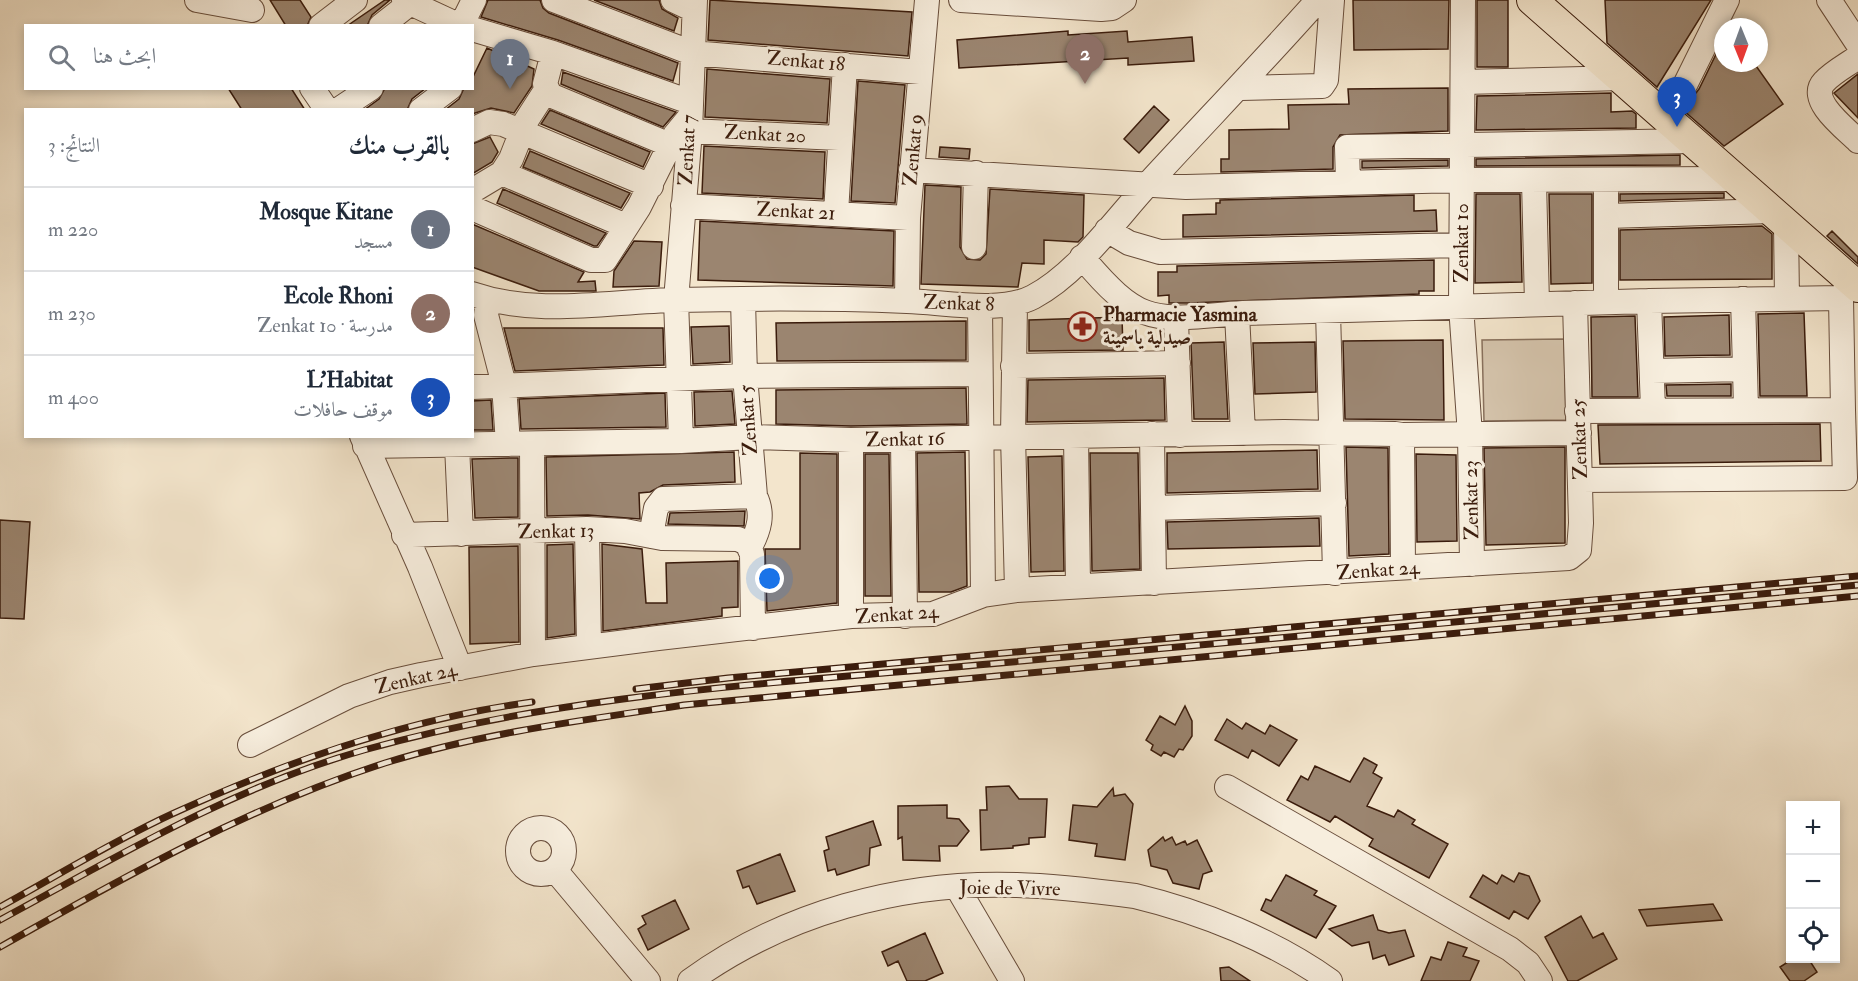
<!DOCTYPE html>
<html lang="ar">
<meta charset="utf-8">
<style>
body{margin:0;font-family:"IM FELL Double Pica",Amiri,serif;background:#f6f6f7;color:#1f2937;direction:rtl}
.controls{position:absolute;right:18px;bottom:18px;display:grid;overflow:hidden;border-radius:0px;box-shadow:0 3px 9px #0003}
.controls button{width:54px;height:54px;display:grid;place-items:center;padding:0;border:0;border-bottom:2px solid #e0e1e3;background:#fff;color:#1f2937;font:30px sans-serif}
.compass{position:absolute;left:1714px;top:18px;width:54px;height:54px;border-radius:50%;background:#fff;box-shadow:0 3px 9px #0003;rotate:179deg}
.you{position:absolute;left:770px;top:579px;width:21px;height:21px;margin:-15px;border:4px solid #fff;border-radius:50%;background:#1a73e8;box-shadow:0 0 0 9px #1a73e833}
.badge{display:grid;place-items:center;width:39px;height:39px;border-radius:50%;background:#0b8043;color:#fff;font-size:20px;font-weight:700}
.pin{position:absolute;translate:-50% -50px;filter:drop-shadow(0 2px 3px #0008)}
.pin::after{content:'';position:absolute;top:32px;width:21px;height:18px;background:inherit;clip-path:polygon(0 0,100% 0,50% 100%)}
.list{margin:0;padding:0;list-style:none}
h2{display:flex;justify-content:space-between;align-items:center;height:78px;margin:0;padding:0 24px;font-size:26px}
h2 small{font-size:20px;font-weight:400;color:#747a83}
.list li{display:grid;grid-template-columns:39px 1fr auto;gap:18px;align-items:center;box-sizing:border-box;height:84px;padding:0 24px;border-top:2px solid #e0e1e3}
.list b{display:block;font-size:22px;white-space:nowrap}
.list p{margin:0;font-size:20px;white-space:nowrap;color:#747a83}
.list em{font-size:20px;font-style:normal;color:#747a83}
.icon{flex:none;width:33px;height:33px;fill:none;stroke:currentColor;stroke-width:2;stroke-linecap:round;stroke-linejoin:round}
.map{position:relative;flex:none;width:1858px;height:981px;overflow:hidden;direction:ltr}
.search{position:absolute;background:#fff;box-shadow:0 3px 9px #0003;left:24px;top:24px;width:450px;height:66px;display:flex;align-items:center;gap:15px;box-sizing:border-box;padding:0 21px;border-radius:0px;color:#747a83;font-size:22px}
.panel{position:absolute;background:#fff;box-shadow:0 3px 9px #0003;left:24px;top:108px;width:450px;height:330px;border-radius:0px;direction:rtl}
.map>svg:first-child{display:block}
.green{fill:#d4c3ab;stroke:#88705c;stroke-width:1.5}
.building{fill:#9b8570;stroke:#3b1c0c;stroke-width:1.5}
.lines{fill:none;stroke-linecap:round;stroke-linejoin:round}
.minor-casing{stroke:#694e3c;stroke-width:26}
.major-casing{stroke:#3b1c0c;stroke-width:32}
.minor{stroke:#f7eede;stroke-width:24}
.major{stroke:#f3e5cc;stroke-width:30}
.rail-casing{stroke:#3b1c0c;stroke-width:7}
.rail{stroke:#f7eede;stroke-width:4.5;stroke-dasharray:14;stroke-linecap:butt}
.labels{text-anchor:middle;dominant-baseline:central;stroke-width:6;stroke-linejoin:round;paint-order:stroke}
.street-label{font-size:20px;fill:#3b1c0c;stroke:#f7eede}
.poi-label{font-size:20px;font-weight:bold;fill:#3b1c0c;stroke:#f7eede;text-anchor:start}
</style>
<div class="map">
<svg width="1858" height="981" viewBox="0 0 1858 981">
<rect width="100%" height="100%" fill="#f3e5cc"/>
<filter id="stains"><feTurbulence type="fractalNoise" baseFrequency=".00333" numOctaves="4"/><feColorMatrix values="0 0 0 0 .2 0 0 0 0 .09 0 0 0 0 .02 0 0 0 .5 -.17"/></filter>
<radialGradient id="worn" r=".72"><stop offset=".6" stop-color="#630" stop-opacity="0"/><stop offset="1" stop-color="#630" stop-opacity=".3"/></radialGradient>
<!-- green -->
<path class="green" d="M1564,339l2,81 -82,1 -2,-81z"/>
<!-- building -->
<path class="building" d="M270,0h30l11,17 -4,9h-21z
M385,0h5l-18,15 -5,11h-20z
M488,0h52l3,8 6,5 129,50 -5,18 -115,-41 -77,-23z
M594,0h65l3,9 16,9 -4,13z
M710,0l202,12 -4,44 -200,-16z
M1353,0h96l-1,49 -94,1z
M1477,0h31v67h-31z
M1605,0h106l-54,87 -50,-44z
M1068,31v4l59,-4 1,11 64,-5 2,24 -66,4v-7l-169,10 -2,-28z
M1723,40v23h31l29,41 -59,42 -41,-36 16,-21z
M487,48l47,21 -2,17 -18,27 -23,-5 -19,6v-4h-27l14,-11 5,-11h8v-9z
M707,69l123,10 -3,44 -122,-6z
M563,72l113,40 -13,15 -102,-43z
M1858,74v44l-24,-25z
M858,81l47,4 -10,118 -44,-2z
M228,88h63l14,22h-63z
M385,88h41l-14,11 -5,11h-43l15,-11z
M1448,88v43l-108,4 -7,12v22l-112,3v-13h8v-29l60,-1 -1,-24 61,-1 -1,-15z
M1611,93v19l21,-1 4,3v14l-160,2 1,-34z
M1154,106l15,14 -30,33 -15,-14z
M550,110l100,42 -7,15 -102,-43z
M490,137l8,15 -6,10 -20,12v-30z
M704,146l121,6 -2,47 -121,-6z
M940,147l30,2 -1,10 -30,-2z
M530,151l100,42 -9,15 -98,-41z
M1680,155v10l-204,1v-7z
M1448,160v6l-86,2v-7z
M925,185l36,2 -1,60 7,12 13,1 6,-6 4,-65 94,6 -1,42 -5,5 -34,-2v24l-22,-1 -4,24 -97,-3z
M503,189l103,44 -9,13h-3l-97,-43z
M1724,193v5l-104,3v-7z
M1476,194h44l2,88 -47,1z
M1549,194h43v89l-41,1z
M1414,195v16l22,-1 1,21 -254,6v-22l33,-1v-11h4v-3z
M700,221l194,10 -1,55 -195,-6z
M472,224l112,48 -6,10 17,-1 1,10h-57l-67,-24z
M1762,226l10,8v45l-152,1v-50z
M1832,231l26,26v7l-31,-28z
M634,241l28,1 -3,44 -46,1 1,-16z
M1434,260v31h-15v3l-230,9h-20v-8l-11,1v-24h19v-6z
M1804,313l3,83h-47l-2,-82z
M1729,315l1,40 -65,1 -1,-39z
M1635,316l3,81h-46l-1,-80z
M1122,317l1,33 -94,1v-31z
M966,321v39l-189,1 -1,-38z
M729,326l1,36 -37,2 -2,-37z
M504,328h159l1,37 -149,6z
M1443,340l1,80 -99,-1 -2,-78z
M1224,342l4,77h-34l-3,-76z
M1315,342l1,50 -61,2 -2,-51z
M1164,378l1,42 -138,2 1,-42z
M1731,384v12h-64l-1,-11z
M966,388l1,36 -116,2 -75,-2v-34z
M732,391l3,33 -40,2 -1,-34z
M665,393l1,34 -145,2 -2,-30z
M491,400l2,30h-21v-29z
M1820,424l1,37 -221,3 -2,-39z
M1346,447l42,1 1,106 -40,2z
M1565,447v96l-79,2 -2,-97z
M1317,450l1,39 -151,4v-40z
M734,452l1,30 -72,3 -13,7 -11,1 1,26 -52,-4 -41,1 -1,-59z
M965,452l2,134 -16,6h-32l-2,-139z
M800,453l37,1v149l-70,8 -2,-62h35z
M1090,453h48l2,116 -48,2z
M865,454h24l2,142h-26z
M1416,454l40,1 1,86 -40,1z
M1062,456l2,115 -33,1 -3,-115z
M510,458h8v59l-43,1 -3,-59z
M745,511l-1,15 -76,-2 2,-11z
M1319,518l1,28 -152,3 -1,-27z
M0,520l30,2 -6,97 -24,-1z
M573,544l2,90 -28,4v-93z
M602,544l40,5 4,54h21l-1,-40 72,-2v46l-16,1v8l-119,15z
M518,546l1,96 -49,2 -1,-97z
M1185,706l7,15v15l-9,14 -4,-1 -5,8 -10,-5 -3,4 -10,-6 2,-5 -7,-5 14,-24 15,9z
M1227,719l15,10 4,-6 19,11 5,-9 27,15 -18,26 -27,-16 -4,8 -33,-18z
M1364,758l13,7 -4,8 9,5 -15,28 27,11 4,-7 17,10 -3,4 36,20 -19,34 -60,-32 4,-7 -38,-23 -5,6 -43,-22 14,-24 7,4 7,-14 35,16z
M1009,786l10,13h28l-2,38 -16,1v6l-16,2v2l-32,2 -1,-40h7l-1,-23z
M1113,788l1,8 11,-2 8,10 -8,56 -30,-4 2,-12 -28,-4 4,-35 24,2z
M947,805v13l12,1 10,12 -12,15h-18l1,15 -37,-1 -1,-23 -4,2v-33z
M873,821l8,24 -11,3 -1,17 -32,10 -2,-6 -7,2 -4,-20 5,-2 -3,-12z
M1163,837l2,4 7,-4 4,8 9,-4 2,4 10,-5 15,31 -9,3 -4,15 -26,-6 -6,-13 -16,-4 -3,-16z
M780,854l15,37 -38,13 -8,-18 -6,2 -6,-17z
M1519,873l10,3 11,25 -12,18 -14,-8 -5,8 -39,-22 13,-22 14,9 5,-9 12,7z
M1286,875l31,16 -3,4 22,11 -20,32 -55,-28 5,-11 5,2z
M675,900l14,29 -41,21 -10,-21 8,-5 -4,-8z
M1713,904l9,16 -75,6 -8,-16z
M1373,915l5,15 11,3 16,-3 9,26 -25,9 -4,-10 -12,4 -4,-17 -17,4 -23,-17z
M1581,916l12,22 10,-5 14,26 -40,22h-9l-23,-44z
M925,933l18,40 -18,8h-18l-9,-20 -10,5 -6,-14z
M1448,942l19,6 -4,8 16,5 -9,20h-49l10,-24 10,3z
M1794,958h14l9,14 -13,9h-14l-10,-14z
M1229,967l21,14h-29l-1,-13z"/>
<g class="lines">
<defs>
<path id="minor" d="M197,0l55,10
M404,0l56,26
M554,0l138,53 228,19
M673,0l21,10
M961,0l140,9 11,-1 12,-8
M1463,0l-2,306 9,129 2,129
M1829,0l29,44
M321,26l34,-26
M381,26l33,-26
M461,26l13,-26
M472,29l81,24 137,49
M553,53l-8,31 5,11 120,50
M1858,57c-11,8 -25,15 -34,25 -17,18 22,47 34,59
M1463,82l160,-4
M312,88l15,22
M1241,88l81,-2 4,-6 6,-80
M338,110l33,-22
M421,110l29,-22
M1663,114l23,-31 41,-83
M472,130l17,-8 14,2 148,62
M690,131l149,7
M911,170l275,17 276,-7 274,-1
M502,173l124,53
M1534,181l3,123
M1606,181v121
M1348,183l-1,-36 346,-6
M472,191l30,-18 9,-14 15,-38 20,-31
M683,206l225,12
M472,208l119,52h14l34,-53 36,-72 14,-17
M836,213l9,-148
M1607,216l165,-5
M1786,225l1,74
M1107,230l22,13 31,9 301,-7
M974,247l2,-74
M1082,257c61,73 73,62 161,56l406,-12 192,-3 9,-17
M472,294c67,23 137,7 205,6 76,-2 154,-2 230,1 37,1 93,13 126,-4 44,-23 82,-77 115,-113 57,-62 114,-121 170,-184
M488,299l-2,16 18,70 4,59
M907,301l1,-83 19,-218
M1649,301l4,108
M1015,304l-2,132 4,154
M980,306l3,289
M1328,311l7,262
M1237,314l6,119
M1176,320l4,115
M1013,366l165,-3
M1745,369l1,41
M1652,371l93,-2 -2,-70
M472,387l273,-11 234,-2
M1577,411l266,-1 -2,-112
M1152,434l2,149
M1402,435l177,-2
M362,436l58,131 40,101
M1076,436l2,150
M903,439l2,177
M681,441l-5,-141 14,-169 5,-131
M532,444l1,210
M457,445l4,89
M365,446l316,-5 69,-4 101,3 433,-8 111,2 7,1 1,132
M1581,480l264,-2 -2,-68
M1153,508l181,-5
M587,529l2,117
M404,535l183,-6 38,2 37,7 76,1 9,4 5,11 1,74
M651,536l5,-28 7,-9 92,-3 -10,-120 -2,-76
M750,547c9,-17 14,-33 5,-51
M851,616v-176
M250,745l99,-49 41,-14 31,-7 112,-21 125,-16 193,-22 82,-2 50,-19 34,-5 552,-32 10,-8 2,-27 -6,-220
M1227,787l283,162 18,14 12,18
M518 851a23 23 0 1 1 46 0a23 23 0 1 1-46 0Z
M555,870l93,111
M957,887l55,94
M690,981c94,-68 211,-100 327,-96 39,1 79,6 118,11 67,16 139,45 195,85"/>
<path id="major" d="M1532,0l326,287"/>
</defs>
<!-- minor casing -->
<use href="#minor" class="minor-casing"/>
<!-- major casing -->
<use href="#major" class="major-casing"/>
<!-- minor -->
<use href="#minor" class="minor"/>
<!-- major -->
<use href="#major" class="major"/>
<defs>
<path id="rail" d="M636,689l92,-11 1130,-102
M0,907c57,-31 113,-66 172,-93 115,-53 235,-95 360,-112
M0,920c118,-64 234,-133 364,-170 203,-57 416,-67 625,-86 290,-26 579,-52 869,-79
M0,947c124,-70 248,-140 385,-184 97,-30 199,-43 299,-58l1174,-109"/>
</defs>
<!-- rail casing -->
<use href="#rail" class="rail-casing"/>
<!-- rail -->
<use href="#rail" class="rail"/>
</g>
<!-- icons -->
<defs>
<symbol id="pharmacy-ring" viewBox="-11 -11 22 22"><circle r="9.5" fill="#f7eede" stroke="#8f2418" stroke-width="1.5"/><path d="M-2-6h4v4h4v4h-4v4h-4v-4h-4v-4h4Z" fill="#8f2418"/></symbol>
</defs>
<g fill-rule="evenodd">
<use href="#pharmacy-ring" x="1066" y="310" width="33" height="33"/>
</g>
<g class="labels">
<!-- street labels -->
<g class="street-label">
<text transform="translate(806 61) rotate(5)">Zenkat 18</text>
<text transform="translate(765 134) rotate(3)">Zenkat 20</text>
<text transform="translate(687 150) rotate(-87)">Zenkat 7</text>
<text transform="translate(913 150) rotate(-85)">Zenkat 9</text>
<text transform="translate(796 211) rotate(3)">Zenkat 21</text>
<text transform="translate(1461 243) rotate(-90)">Zenkat 10</text>
<text transform="translate(959 303) rotate(2)">Zenkat 8</text>
<text transform="translate(748 420) rotate(-94)">Zenkat 5</text>
<text transform="translate(905 439) rotate(-1)">Zenkat 16</text>
<text transform="translate(1579 439) rotate(-92)">Zenkat 25</text>
<text transform="translate(1471 500) rotate(-91)">Zenkat 23</text>
<text transform="translate(556 531) rotate(-1)">Zenkat 13</text>
<text transform="translate(1378 570) rotate(-4)">Zenkat 24</text>
<text transform="translate(897 614) rotate(-4)">Zenkat 24</text>
<text transform="translate(416 678) rotate(-13)">Zenkat 24</text>
<text transform="translate(1010 888) rotate(1)">Joie de Vivre</text>
</g>
<!-- poi labels -->
<g class="poi-label">
<text x="1103" y="314">Pharmacie Yasmina<tspan x="1103" dy="23">صيدلية ياسمينة</tspan></text>
</g>
</g>
<rect width="100%" height="100%" filter="url(#stains)"/>
<rect width="100%" height="100%" fill="url(#worn)"/>
</svg>
<div class="controls">
<button>+</button>
<button>−</button>
<button><svg class="icon" aria-label="locate" viewBox="0 0 24 24"><circle cx="12" cy="12" r="6"/><path d="M12 2v4M12 18v4M2 12h4M18 12h4"/></svg></button>
</div>
<svg class="compass" viewBox="-18 -18 36 36"><path d="M0-13l5 13h-10z" fill="#e53935"/><path d="M0 13l5-13h-10z" fill="#747a83"/></svg>
<div class="you"></div>
<div class="pin badge" style="left:510px;top:89px;background:#6b7280">1</div>
<div class="pin badge" style="left:1085px;top:84px;background:#8d6e63">2</div>
<div class="pin badge" style="left:1677px;top:127px;background:#1a4fb4">3</div>
<div class="search"><svg class="icon" aria-label="search" viewBox="0 0 24 24"><circle cx="10" cy="10" r="6"/><path d="M15 15l6 6"/></svg>ابحث هنا</div>
<section class="panel">
<h2>بالقرب منك<small>النتائج: 3</small></h2>
<ul class="list">
<li><span class="badge" style="background:#6b7280">1</span><div><b>Mosque Kitane</b><p>مسجد</p></div><em>220 m</em></li>
<li><span class="badge" style="background:#8d6e63">2</span><div><b>Ecole Rhoni</b><p>مدرسة · Zenkat 10</p></div><em>230 m</em></li>
<li><span class="badge" style="background:#1a4fb4">3</span><div><b>L'Habitat</b><p>موقف حافلات</p></div><em>400 m</em></li>
</ul>
</section>
</div>
